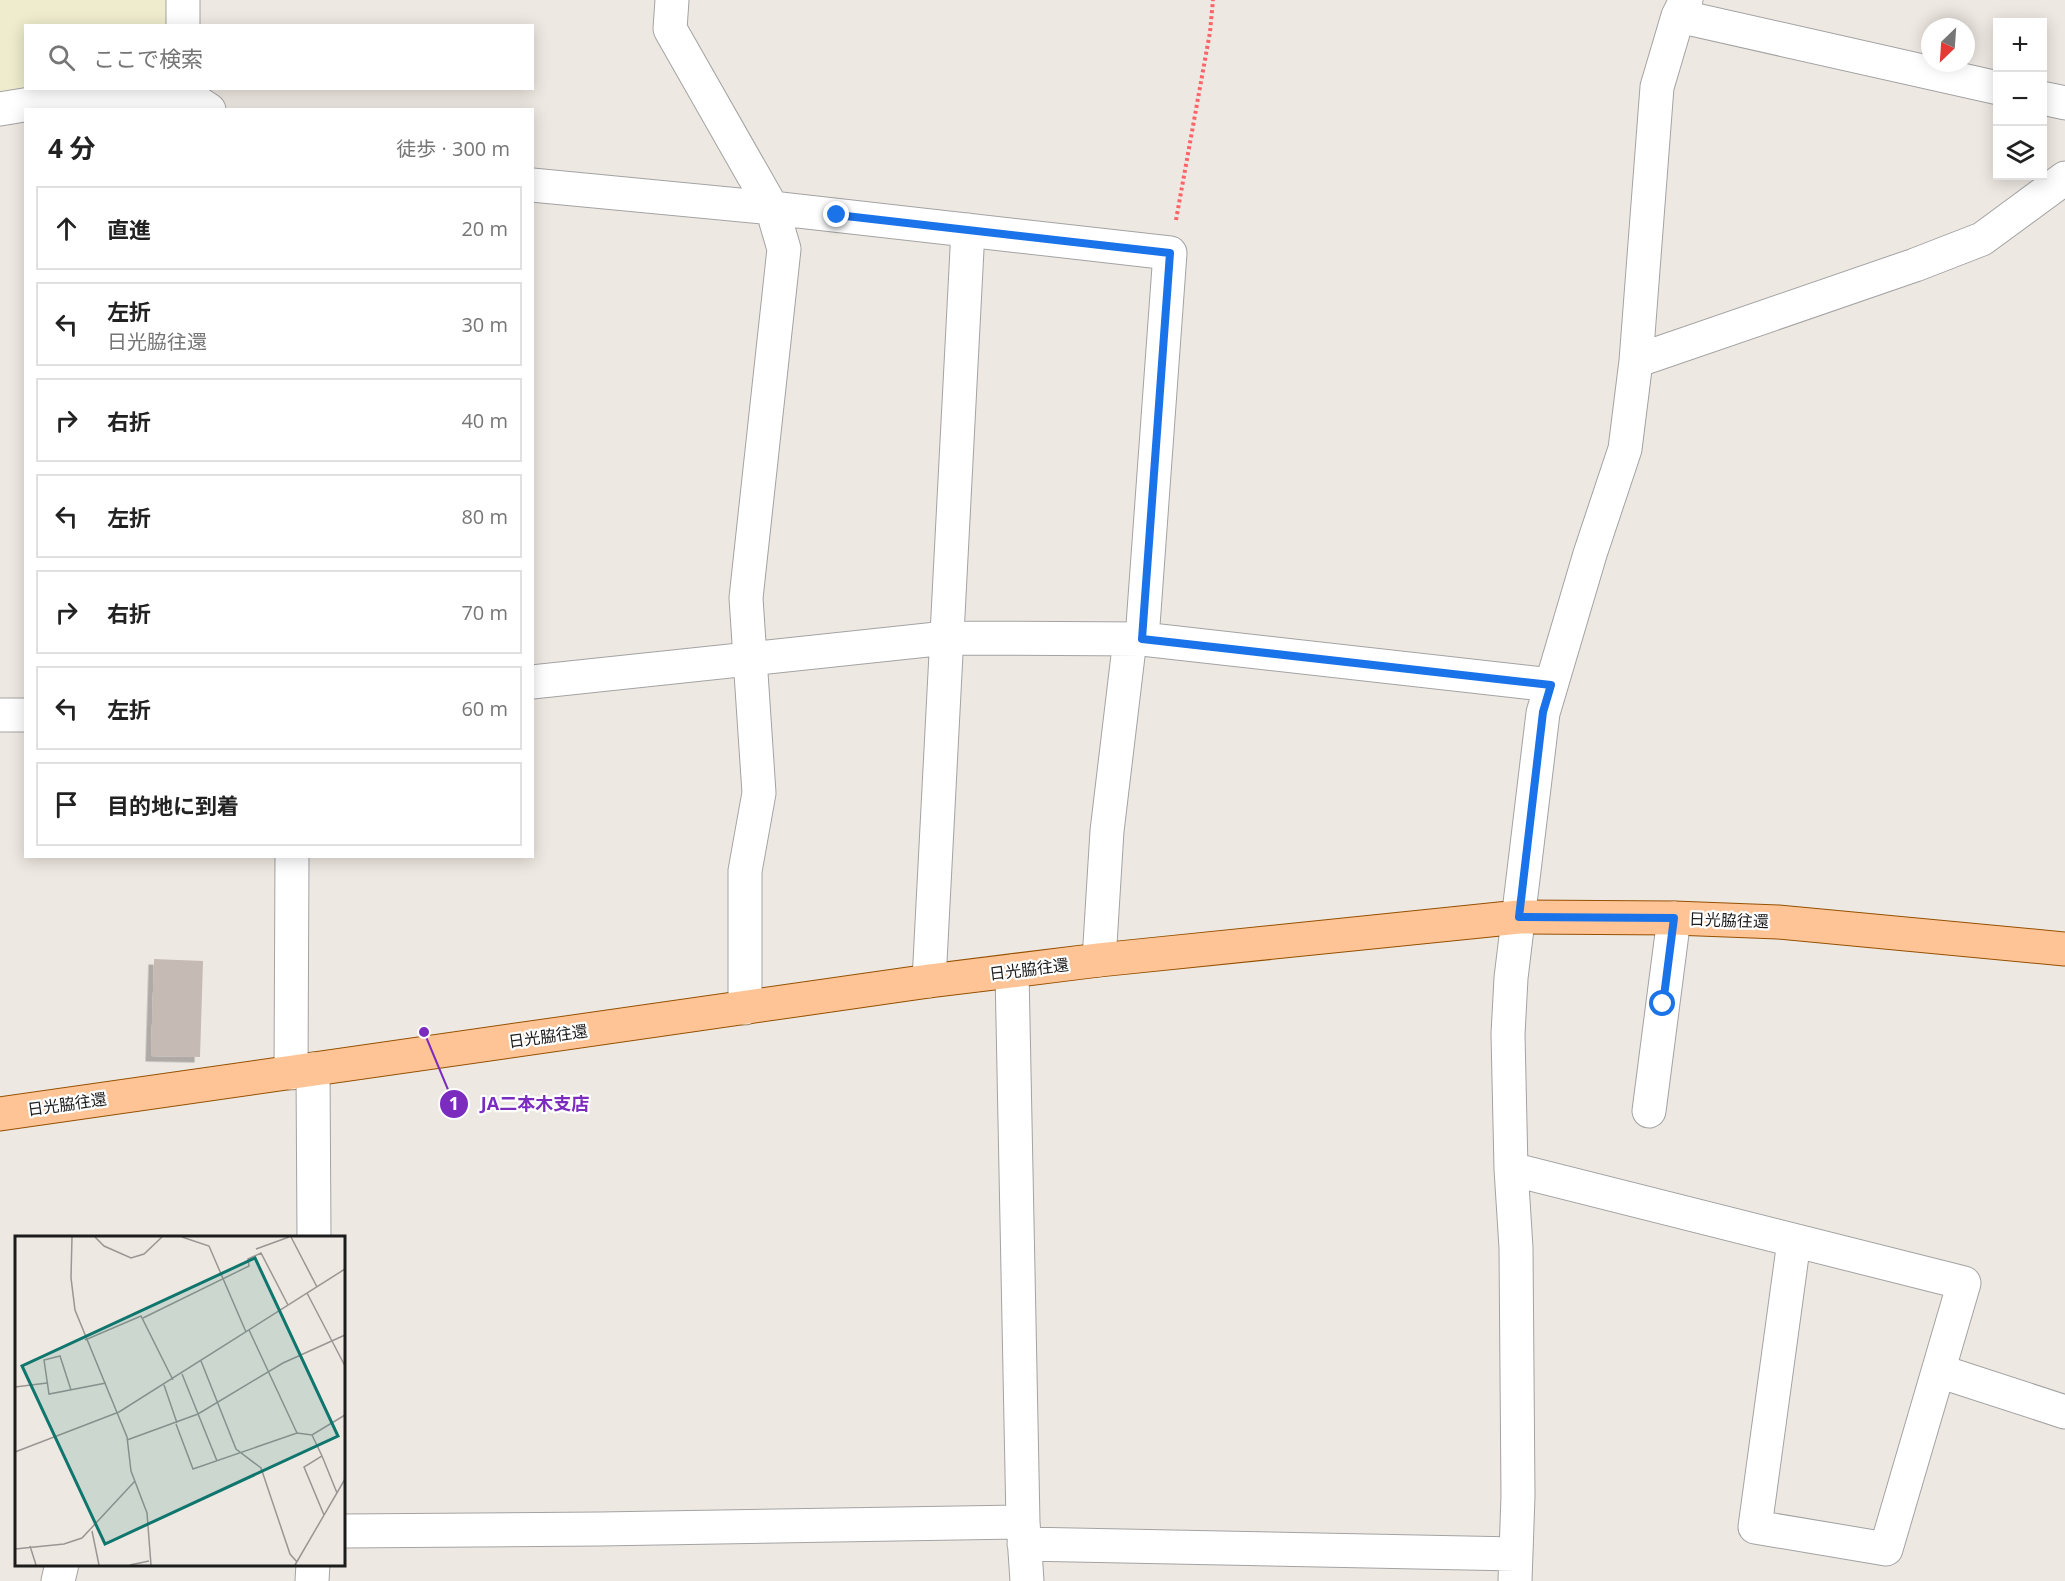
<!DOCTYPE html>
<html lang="ja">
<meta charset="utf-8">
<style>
body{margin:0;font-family:"Open Sans","Noto Sans JP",sans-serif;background:#f2f2f2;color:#222}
.controls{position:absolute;right:18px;top:18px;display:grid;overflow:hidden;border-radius:0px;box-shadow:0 3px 15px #0003}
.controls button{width:54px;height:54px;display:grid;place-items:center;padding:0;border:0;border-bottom:2px solid #e0e0e0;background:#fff;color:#222;font:30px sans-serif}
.compass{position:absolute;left:1921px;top:18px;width:54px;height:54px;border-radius:50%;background:#fff;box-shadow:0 3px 15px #0003;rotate:205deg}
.stop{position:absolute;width:18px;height:18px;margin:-14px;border:4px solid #1a73e8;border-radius:50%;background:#fff}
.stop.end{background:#1a73e8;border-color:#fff;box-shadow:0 2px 6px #0008}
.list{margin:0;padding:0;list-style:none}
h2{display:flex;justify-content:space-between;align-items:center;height:78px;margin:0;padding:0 24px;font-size:26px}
h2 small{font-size:20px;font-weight:400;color:#767676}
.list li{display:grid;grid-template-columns:39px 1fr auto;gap:18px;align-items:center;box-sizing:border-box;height:84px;margin:0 12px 12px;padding:0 12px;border:2px solid #e0e0e0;border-radius:0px}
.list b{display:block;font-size:22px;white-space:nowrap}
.list p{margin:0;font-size:20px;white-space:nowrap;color:#767676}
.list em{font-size:20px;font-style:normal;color:#767676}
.icon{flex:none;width:33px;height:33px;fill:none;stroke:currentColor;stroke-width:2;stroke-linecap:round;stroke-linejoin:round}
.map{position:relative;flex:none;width:2065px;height:1581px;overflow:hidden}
.search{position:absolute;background:#fff;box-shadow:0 3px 15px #0003;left:24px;top:24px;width:510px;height:66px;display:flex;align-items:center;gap:15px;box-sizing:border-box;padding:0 21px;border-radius:0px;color:#767676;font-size:22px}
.panel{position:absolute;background:#fff;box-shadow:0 3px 15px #0003;left:24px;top:108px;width:510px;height:750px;border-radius:0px}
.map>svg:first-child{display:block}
.farmland{fill:#eeeccc}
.building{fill:#c6bab5;filter:url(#shadow)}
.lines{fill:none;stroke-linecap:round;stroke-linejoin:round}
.minor-casing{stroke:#a3a3a3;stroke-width:35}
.major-casing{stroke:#955000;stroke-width:35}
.path{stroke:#fd6368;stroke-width:4;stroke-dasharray:3 3;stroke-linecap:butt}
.minor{stroke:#fff;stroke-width:33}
.major{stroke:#fec496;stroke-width:33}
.route{stroke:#1a73e8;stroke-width:8}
.labels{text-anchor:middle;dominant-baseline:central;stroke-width:4.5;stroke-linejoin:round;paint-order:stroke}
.street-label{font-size:16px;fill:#1c1c1c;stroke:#fff}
.inset-road{fill:none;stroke:#9a9693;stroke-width:1.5}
.view{fill:#0f766e;fill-opacity:0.15;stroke:#0f766e;stroke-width:3}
.inset-edge{fill:none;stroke:#1c1c1c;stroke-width:3}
.leader{fill:none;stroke:#7b2cbf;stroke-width:2}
.callout-dot{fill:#7b2cbf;stroke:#fff;stroke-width:2}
.mark-label{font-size:18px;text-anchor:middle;font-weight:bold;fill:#fff}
.callout-label{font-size:18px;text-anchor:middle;font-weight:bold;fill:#7b2cbf;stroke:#fff;stroke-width:4.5;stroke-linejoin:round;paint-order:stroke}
</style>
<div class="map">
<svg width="2065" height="1581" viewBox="0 0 2065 1581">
<defs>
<filter id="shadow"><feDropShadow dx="-5.5" dy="5.5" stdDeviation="0" flood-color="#0004"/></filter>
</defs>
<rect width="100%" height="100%" fill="#eee8e2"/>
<!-- farmland -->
<path class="farmland" d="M0,0h173l-1,25 -146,1v62l-26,14z"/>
<!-- building -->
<path class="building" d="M154,959l49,2 -3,96 -49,-1z"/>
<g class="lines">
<defs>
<path id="minor" d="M672,0l-2,29 102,179 12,41 -38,349 13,195 -14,78v137
M1678,16l320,72
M183,26v-26
M2042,98l23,5
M0,109l54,-9 128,-8 27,18
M532,185l240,23 398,45 -28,386
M1636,361l279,-96 67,-26 83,-61
M532,682l414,-44 196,1 409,46
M0,715h26
M1099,960l8,-129 23,-192
M1012,971l11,551 4,59
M929,981l39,-751
M313,1069l1,169
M291,1073l1,-217
M1649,1111l25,-193
M1511,1169l453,114 -78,266 -131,-22 39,-286
M1939,1371l126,41
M344,1531l256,-2 423,-7
M1024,1544l492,10
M58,1581l4,-17
M312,1581l1,-17
M1515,1581l3,-85 -2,-248 -5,-79 -3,-135 3,-56 32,-265 47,-159 35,-105 11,-88 21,-274 21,-71 8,-16"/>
<path id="major" d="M0,1114l929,-133 170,-21 420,-43 155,1 104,4 287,27"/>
</defs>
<!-- minor casing -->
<use href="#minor" class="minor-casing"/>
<!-- major casing -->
<use href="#major" class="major-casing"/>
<!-- path -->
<path class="path" d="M1176,220l34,-188 3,-32"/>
<!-- minor -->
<use href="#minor" class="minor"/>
<!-- major -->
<use href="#major" class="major"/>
</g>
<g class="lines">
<!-- route -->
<path class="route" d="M837,215l333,38 -28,386 409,46 -8,27 -24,205 155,1 -11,86"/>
</g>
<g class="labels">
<!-- street labels -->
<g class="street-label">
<text transform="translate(1729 920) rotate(2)">日光脇往還</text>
<text transform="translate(1029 969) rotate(-7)">日光脇往還</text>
<text transform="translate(548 1036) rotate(-8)">日光脇往還</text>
<text transform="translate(67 1104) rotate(-8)">日光脇往還</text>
</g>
</g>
<!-- overview -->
<g transform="translate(15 1236)">
<rect width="330" height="330" fill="#eee8e2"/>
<path class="inset-road" d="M57,1l-1,41 4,32 52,127 4,34 16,42 4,52M80,1l9,9 27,12 13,-4 18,-17M167,1l27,9 37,86M276,1l26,50M241,13l33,-12M292,57l38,73M128,82l106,-52 -1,-7 13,-6 27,52M234,94l48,103M70,104l56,-24 32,64M186,125l35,88 25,19 29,86 7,8M167,138l35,87M149,149l13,38M0,151l32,-4M56,154l-11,-34 -16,4 5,34 57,-11M161,188l17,45 104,-36 15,2 33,-20M297,199l10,21 -18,11 20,48M112,204l71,-26 85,-51 62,-28M0,216l104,-40 226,-143M307,220l15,37M77,295l7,34M15,310l6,19M0,313l49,-5 18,-6 53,-57M115,329l19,-4M280,329l50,-86"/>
<path class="view" d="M240,22l83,178 -233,108 -83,-178z"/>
<rect width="330" height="330" class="inset-edge"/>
</g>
<!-- callouts -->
<path class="leader" d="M424 1032L454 1104"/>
<g class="callout-dot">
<circle cx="424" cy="1032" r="6"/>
<circle cx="454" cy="1104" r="15"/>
</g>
<g class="mark-label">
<text x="454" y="1110">1</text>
</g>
<g class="callout-label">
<text x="535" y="1110">JA二本木支店</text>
</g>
</svg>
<div class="controls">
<button>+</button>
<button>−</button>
<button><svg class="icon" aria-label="layers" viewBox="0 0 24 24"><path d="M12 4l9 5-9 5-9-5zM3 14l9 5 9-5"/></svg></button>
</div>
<svg class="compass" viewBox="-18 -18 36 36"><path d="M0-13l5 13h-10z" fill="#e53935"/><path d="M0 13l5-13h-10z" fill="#767676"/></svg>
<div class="stop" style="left:1663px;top:1004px"></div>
<div class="stop end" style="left:837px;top:215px"></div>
<div class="search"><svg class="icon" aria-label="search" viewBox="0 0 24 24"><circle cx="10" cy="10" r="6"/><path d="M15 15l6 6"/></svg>ここで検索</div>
<section class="panel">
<h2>4 分<small>徒歩 · 300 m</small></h2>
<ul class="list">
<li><svg class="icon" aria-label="ahead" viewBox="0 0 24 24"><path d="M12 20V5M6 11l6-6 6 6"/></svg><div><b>直進</b></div><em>20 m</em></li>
<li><svg class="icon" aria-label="left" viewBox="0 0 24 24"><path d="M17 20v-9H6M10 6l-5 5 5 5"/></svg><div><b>左折</b><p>日光脇往還</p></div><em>30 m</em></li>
<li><svg class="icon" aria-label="right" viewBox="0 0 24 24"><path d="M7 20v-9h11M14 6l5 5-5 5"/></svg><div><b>右折</b></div><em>40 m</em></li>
<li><svg class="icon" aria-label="left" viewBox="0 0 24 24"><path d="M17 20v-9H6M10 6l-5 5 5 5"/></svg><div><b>左折</b></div><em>80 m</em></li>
<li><svg class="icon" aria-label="right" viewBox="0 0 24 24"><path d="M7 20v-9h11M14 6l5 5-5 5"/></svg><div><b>右折</b></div><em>70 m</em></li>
<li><svg class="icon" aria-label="left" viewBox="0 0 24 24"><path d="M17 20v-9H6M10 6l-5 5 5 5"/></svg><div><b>左折</b></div><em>60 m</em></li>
<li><svg class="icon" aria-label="arrive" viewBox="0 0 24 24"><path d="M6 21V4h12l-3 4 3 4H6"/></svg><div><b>目的地に到着</b></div></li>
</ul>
</section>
</div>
